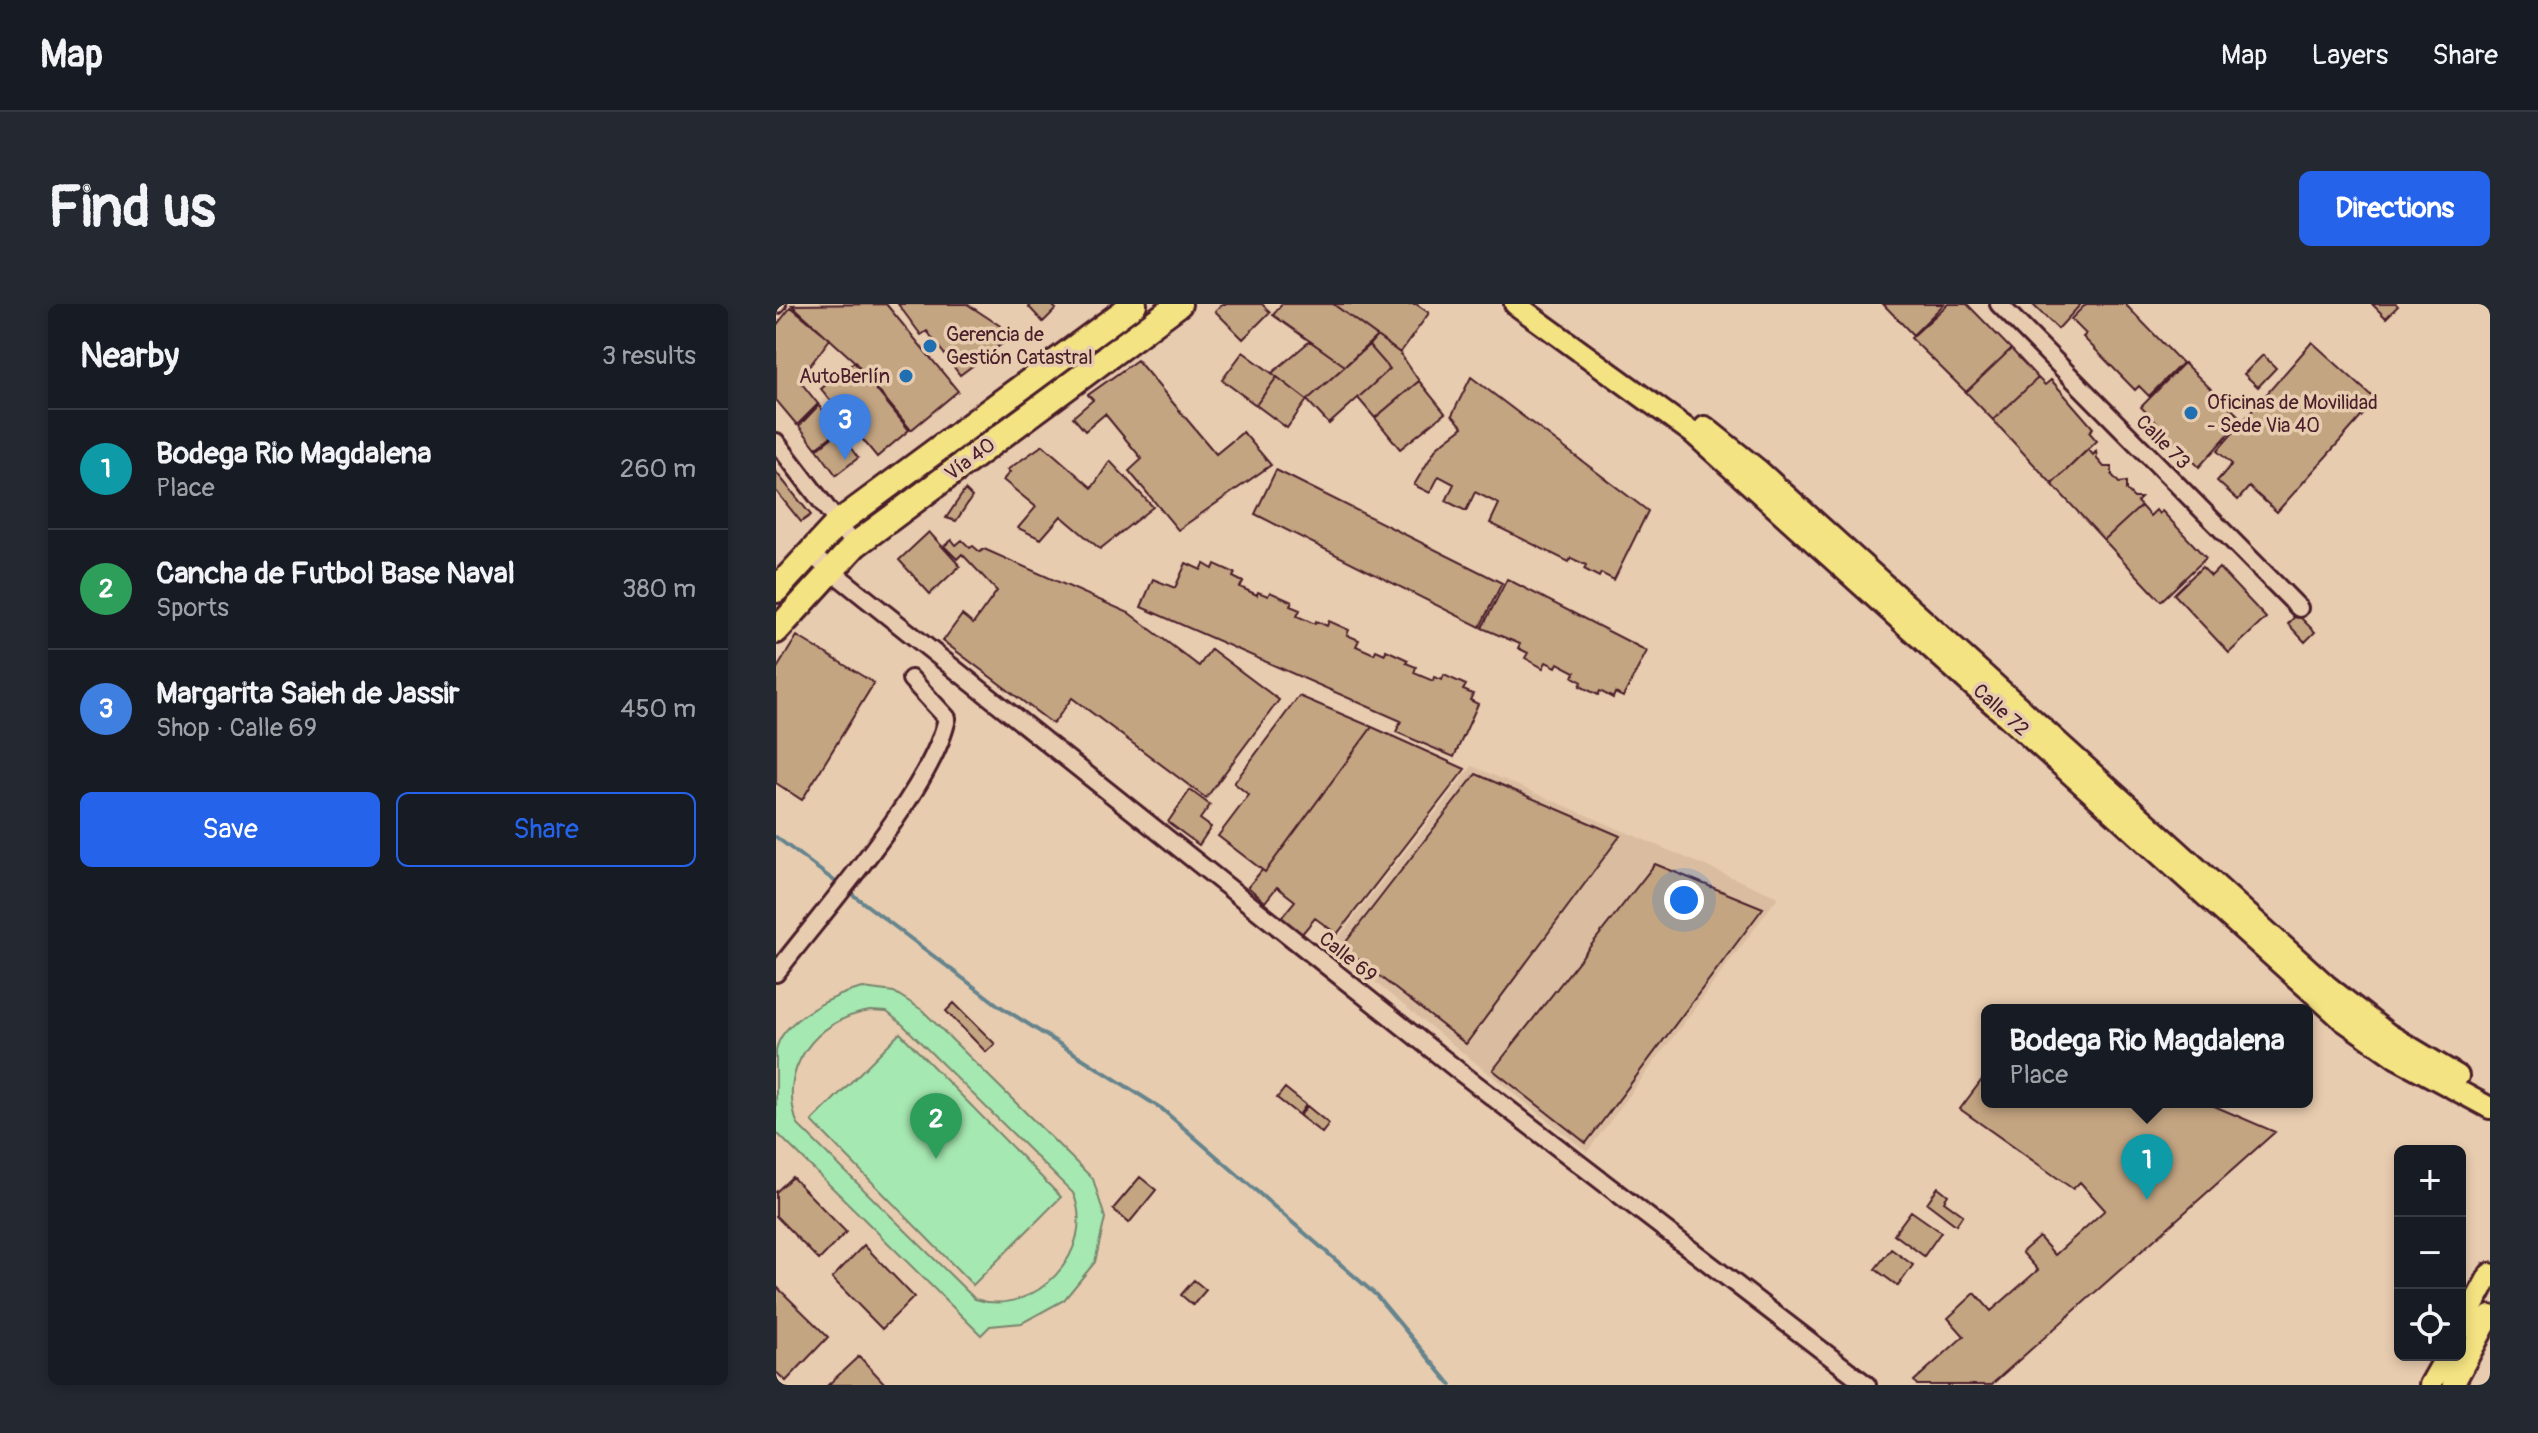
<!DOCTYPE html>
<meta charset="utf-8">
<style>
body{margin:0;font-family:Pangolin,sans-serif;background:#242831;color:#f1f3f6}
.controls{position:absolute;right:24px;bottom:24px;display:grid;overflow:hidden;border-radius:12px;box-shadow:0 4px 12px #0003}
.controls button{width:72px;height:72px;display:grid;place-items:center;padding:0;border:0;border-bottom:2px solid #363941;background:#171b24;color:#f1f3f6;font:40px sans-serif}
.you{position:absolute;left:908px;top:596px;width:28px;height:28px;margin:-20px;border:6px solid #fff;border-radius:50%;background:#1a73e8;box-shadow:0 0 0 12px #1a73e833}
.badge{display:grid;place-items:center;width:52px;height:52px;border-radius:50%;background:#2563eb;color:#fff;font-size:26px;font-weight:700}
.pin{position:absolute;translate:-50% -66px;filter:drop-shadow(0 2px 4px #0008)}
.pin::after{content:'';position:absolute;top:42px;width:28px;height:24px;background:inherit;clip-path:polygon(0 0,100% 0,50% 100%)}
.popup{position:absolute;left:1205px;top:700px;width:332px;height:104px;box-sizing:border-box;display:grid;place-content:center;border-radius:12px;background:#171b24;filter:drop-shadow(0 2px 6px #0005);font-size:26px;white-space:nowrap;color:#9ea1a6}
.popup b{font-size:30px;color:#f1f3f6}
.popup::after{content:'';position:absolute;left:50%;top:100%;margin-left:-16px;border:16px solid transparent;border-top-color:#171b24}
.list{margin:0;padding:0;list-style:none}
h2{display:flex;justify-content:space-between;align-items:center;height:104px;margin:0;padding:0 32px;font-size:34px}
h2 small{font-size:26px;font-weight:400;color:#9ea1a6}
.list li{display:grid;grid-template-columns:52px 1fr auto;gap:24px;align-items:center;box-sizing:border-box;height:120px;padding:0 32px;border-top:2px solid #363941}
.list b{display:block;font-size:30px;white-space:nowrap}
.list p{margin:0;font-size:26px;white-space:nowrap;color:#9ea1a6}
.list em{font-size:26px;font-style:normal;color:#9ea1a6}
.actions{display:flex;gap:16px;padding:24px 32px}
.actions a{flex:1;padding:18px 0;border:2px solid #2563eb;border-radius:12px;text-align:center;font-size:28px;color:#2563eb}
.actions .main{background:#2563eb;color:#fff}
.icon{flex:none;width:44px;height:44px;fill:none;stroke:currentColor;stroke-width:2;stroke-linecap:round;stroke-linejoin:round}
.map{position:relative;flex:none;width:1714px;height:1081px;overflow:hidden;border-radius:12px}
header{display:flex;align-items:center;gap:48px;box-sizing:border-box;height:112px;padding:0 40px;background:#171b24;border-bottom:2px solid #363941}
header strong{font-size:38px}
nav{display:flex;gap:44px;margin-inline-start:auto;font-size:28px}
.intro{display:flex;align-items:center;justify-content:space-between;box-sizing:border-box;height:192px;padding:0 48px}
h1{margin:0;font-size:56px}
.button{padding:20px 36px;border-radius:12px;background:#2563eb;color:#fff;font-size:28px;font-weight:700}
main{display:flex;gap:48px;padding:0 48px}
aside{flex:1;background:#171b24;border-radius:12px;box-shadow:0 4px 12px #0003}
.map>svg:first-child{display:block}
.built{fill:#dabda0}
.green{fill:#a6e8b1;stroke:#78846e;stroke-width:2;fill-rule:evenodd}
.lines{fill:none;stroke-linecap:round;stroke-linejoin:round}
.stream{stroke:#65848d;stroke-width:4}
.building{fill:#c4a582;stroke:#4a1f2b;stroke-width:2}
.minor-casing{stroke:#4a1f2b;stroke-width:22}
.major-casing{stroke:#4a1f2b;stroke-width:26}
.highway-casing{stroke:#4a1f2b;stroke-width:30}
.minor{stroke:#e8ccaf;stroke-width:16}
.major{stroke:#f4e382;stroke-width:20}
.highway{stroke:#f4e382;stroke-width:24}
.poi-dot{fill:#1f6fb2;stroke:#e8ccaf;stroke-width:3}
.labels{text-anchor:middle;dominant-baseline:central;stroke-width:7;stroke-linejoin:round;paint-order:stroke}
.poi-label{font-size:20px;fill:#4a1f2b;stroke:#e8ccaf;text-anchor:start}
.street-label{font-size:20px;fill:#4a1f2b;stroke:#e8ccaf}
</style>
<header>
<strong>Map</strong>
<nav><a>Map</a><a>Layers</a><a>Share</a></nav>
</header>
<div class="intro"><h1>Find us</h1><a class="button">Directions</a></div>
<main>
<aside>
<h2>Nearby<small>3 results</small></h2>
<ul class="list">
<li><span class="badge" style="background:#0f9aa8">1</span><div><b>Bodega Rio Magdalena</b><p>Place</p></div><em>260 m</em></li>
<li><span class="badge" style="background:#2e9e5b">2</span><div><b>Cancha de Futbol Base Naval</b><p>Sports</p></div><em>380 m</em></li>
<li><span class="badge" style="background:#3f7fe0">3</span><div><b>Margarita Saieh de Jassir</b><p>Shop · Calle 69</p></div><em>450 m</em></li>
</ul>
<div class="actions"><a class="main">Save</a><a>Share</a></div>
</aside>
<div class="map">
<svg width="1714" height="1081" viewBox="0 0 1714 1081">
<rect width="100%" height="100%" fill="#e8ccaf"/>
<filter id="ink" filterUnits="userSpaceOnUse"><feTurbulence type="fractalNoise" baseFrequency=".0125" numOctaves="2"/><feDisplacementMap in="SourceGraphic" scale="16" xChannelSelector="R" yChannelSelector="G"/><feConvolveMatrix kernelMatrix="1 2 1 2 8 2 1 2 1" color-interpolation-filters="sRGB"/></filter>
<g filter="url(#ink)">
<!-- built -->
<path class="built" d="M696,462l306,131 -191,255 -256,-205z"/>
<!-- green -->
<path class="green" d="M87,684l31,4 28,18 171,169 12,39 -10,44 -31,38 -42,23 -32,3 -9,9 -205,-203c0,-26 0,-55 0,-81 4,-31 60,-57 87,-63zM94,707l17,1 16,13 170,168c25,57 -38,126 -98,106l-177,-174c-22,-55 18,-106 72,-114z
M124,729l161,164 -88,88 -161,-164z"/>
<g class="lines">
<!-- stream -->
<path class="stream" d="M0,533l65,49
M72,587l150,114 164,104 214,186 75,90"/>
</g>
<!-- building -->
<path class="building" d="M110,0l72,87 -47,39 -57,-69 -62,-56z
M122,0h69l47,31 -54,40 -33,-44 -6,4z
M256,0h19l5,5 -13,13 -14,-15z
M446,0h40l8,8 -27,27 -28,-28z
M506,0h51l44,32 -32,30 -72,-51z
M557,0h83l13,9 -29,40z
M1107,0h61l-31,31z
M1172,0h19l44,45 -45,43 -55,-54z
M1256,0h49l-23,25z
M1310,0h39l57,59 -33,33 -10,-10 -4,4 -52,-53 3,-3 -15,-15z
M1596,0h24l2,2 -12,12z
M15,3l39,32 -31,41 19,24 -21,21 -21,-25v-74z
M601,32l23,17 19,28 -44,37 -17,-20 32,-29 -21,-24z
M534,37l35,25 -38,34 -35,-27z
M1536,38l64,58 -99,112 -28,-25 -11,13 -21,-19 15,-17 -15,-13z
M593,41l21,24 -61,55 -22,-24z
M1235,45l27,29 -45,42 -27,-28z
M467,48l34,25 -21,28 -34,-25z
M1487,51l13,13 -18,19 -14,-13z
M361,56l79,94 27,-22 28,33 -93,65 -49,-59 13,-12 -37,-45 -20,17 -12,-14 20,-17 -5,-5z
M78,58l55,68 -32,27 -56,-68z
M1408,59l58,56 -43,48 -58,-60z
M501,73l30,23 -20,28 -31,-23z
M695,73l177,134 -34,69 -13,-7 -2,4 -15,-8 2,-4 -15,-7 -2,4 -79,-39 9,-19 -24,-12 -9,19 -20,-10 8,-17 -15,-8 -9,17 -16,-8 23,-38 26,-20 -11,-12z
M1262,74l7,7 6,-5 10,11 32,37 -4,4 8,9 -45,43 -59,-64z
M643,77l26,32 -45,36 -25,-31z
M43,101l19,26 -22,17 -17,-22z
M63,128l19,26 -22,17 -19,-26z
M267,141l49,43 18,-27 43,46 -53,42 -39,-33 -20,23 -23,-11 18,-21 -33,-27 7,-8 -3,-2z
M1312,145l5,6 3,-4 1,8 7,8h8v8l7,8 7,-1v8l8,8h7l-4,4 4,4 -37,34 -52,-56z
M500,166l226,113 -22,44 -225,-113z
M0,168l35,43 -10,7 -25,-31z
M189,186l7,7 -16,24 -10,-3z
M1365,202l9,10 6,-6 3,4 3,-3 44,47 -45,43 -57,-61z
M153,228l31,34 -30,28 -31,-34z
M176,236l4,5 6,-5 8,8 3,-2 7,6 4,-3 145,64 70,53 12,-17 68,51 -73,98 -134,-100 -19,26 -110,-83 19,-26 11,9 24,-33 -35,-37 -5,5 -13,-13z
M410,259l15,7 3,-6 9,5 2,-5 20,9 -2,4 10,5 -3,5 17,8 1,-3 10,4 2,-4 22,10 -2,4 10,4 -3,6 18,8 1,-3 11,5 2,-5 20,9 -2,5 12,5 -3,6 18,8 2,-4 9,4 1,-4 22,10 -2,3 10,4 -2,6 19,8 1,-4 8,3 2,-5 22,10 -3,5 10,4 -3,6 8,4 -24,53 -58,-25 5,-11 -260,-114 12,-28 22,9z
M1426,263l9,9 8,-8 47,50 -37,35 -55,-59z
M731,275l140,72 -24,46 -8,-4 -2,5 -13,-7 -2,4 -18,-9 2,-4 -9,-5 2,-5 -17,-9 -2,4 -10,-5 -3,6 -18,-10 3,-5 -10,-5 2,-4 -38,-16z
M1521,310l18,18 -10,10 -17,-18z
M21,332l77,47 -72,117 -26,-17v-113z
M523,392l73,31 -107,145 -47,-36 31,-41 -15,-12z
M596,423l93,42 -128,165 -22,-16 -14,17 -20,-17 14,-17 -18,-14 -12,15 -17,-15 14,-17 3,2z
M700,470l144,62 -154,208 -124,-97z
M414,486l20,15 -10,14 11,8 -12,18 -31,-23z
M879,560l108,44 -177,235 -93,-73z
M178,699l41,41 -9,8 -40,-41z
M1211,769v29h218l70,30 -284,253h-74l-3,-4 50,-45 -16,-18 27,-25 16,18 47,-41 -16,-18 17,-15 16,18 50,-45 -25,-28 -7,7 -113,-80z
M509,784l21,17 -7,10 -22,-17z
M531,802l22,18 -7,9 -22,-17z
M16,873l54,55 -27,28 -43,-44v-24z
M364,873l16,13 -27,33 -16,-14z
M1162,883l10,8 -4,6 19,14 -7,10 -29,-22z
M1135,907l30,21 -17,24 -30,-22z
M88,941l50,52 -32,32 -50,-51z
M1115,945l22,16 -15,21 -23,-17z
M418,976l12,10 -13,15 -12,-10z
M0,982l52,51 -42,44 -10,-9z
M83,1052l27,29h-58z"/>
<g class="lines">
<defs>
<path id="minor" d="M1223,0l300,304
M0,1l1,-1
M0,138l79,103
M33,249l651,519 407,313
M0,669c46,-61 157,-184 171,-255l-36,-39"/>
<path id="major" d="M739,0l179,130 649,586 54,38 93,50
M929,123l52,42 569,516 62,49 70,42
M1684,1026l30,-56
M1654,1081l17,-30
M1677,1081l37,-69"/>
<path id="highway" d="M0,286l62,-67 296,-219
M0,327l79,-86 324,-241"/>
</defs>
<!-- minor casing -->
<use href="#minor" class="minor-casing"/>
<!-- major casing -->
<use href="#major" class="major-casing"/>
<!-- highway casing -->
<use href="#highway" class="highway-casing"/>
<!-- minor -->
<use href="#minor" class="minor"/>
<!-- major -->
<use href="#major" class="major"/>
<!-- highway -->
<use href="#highway" class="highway"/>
</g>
</g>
<!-- markers -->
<g class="poi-dot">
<circle cx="154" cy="42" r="8"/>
<circle cx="130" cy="72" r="8"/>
<circle cx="1415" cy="109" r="8"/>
</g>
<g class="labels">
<!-- poi labels -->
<g class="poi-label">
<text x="170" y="30">Gerencia de<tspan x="170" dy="23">Gestión Catastral</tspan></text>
<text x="114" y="72" text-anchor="end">AutoBerlín</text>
<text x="1431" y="98">Oficinas de Movilidad<tspan x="1431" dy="23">- Sede Via 40</tspan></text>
</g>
<!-- street labels -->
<g class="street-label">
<text transform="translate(1387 138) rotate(45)">Calle 73</text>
<text transform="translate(194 155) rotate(-37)">Vía 40</text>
<text transform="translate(1225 406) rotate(42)">Calle 72</text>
<text transform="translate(572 653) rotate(39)">Calle 69</text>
</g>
</g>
</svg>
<div class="controls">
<button>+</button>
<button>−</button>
<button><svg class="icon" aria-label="locate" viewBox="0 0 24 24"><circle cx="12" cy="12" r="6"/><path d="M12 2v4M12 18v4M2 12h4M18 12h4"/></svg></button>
</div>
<div class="you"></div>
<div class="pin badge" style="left:1371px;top:896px;background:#0f9aa8">1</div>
<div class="popup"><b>Bodega Rio Magdalena</b>Place</div>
<div class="pin badge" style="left:160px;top:855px;background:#2e9e5b">2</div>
<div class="pin badge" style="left:69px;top:156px;background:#3f7fe0">3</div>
</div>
</main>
